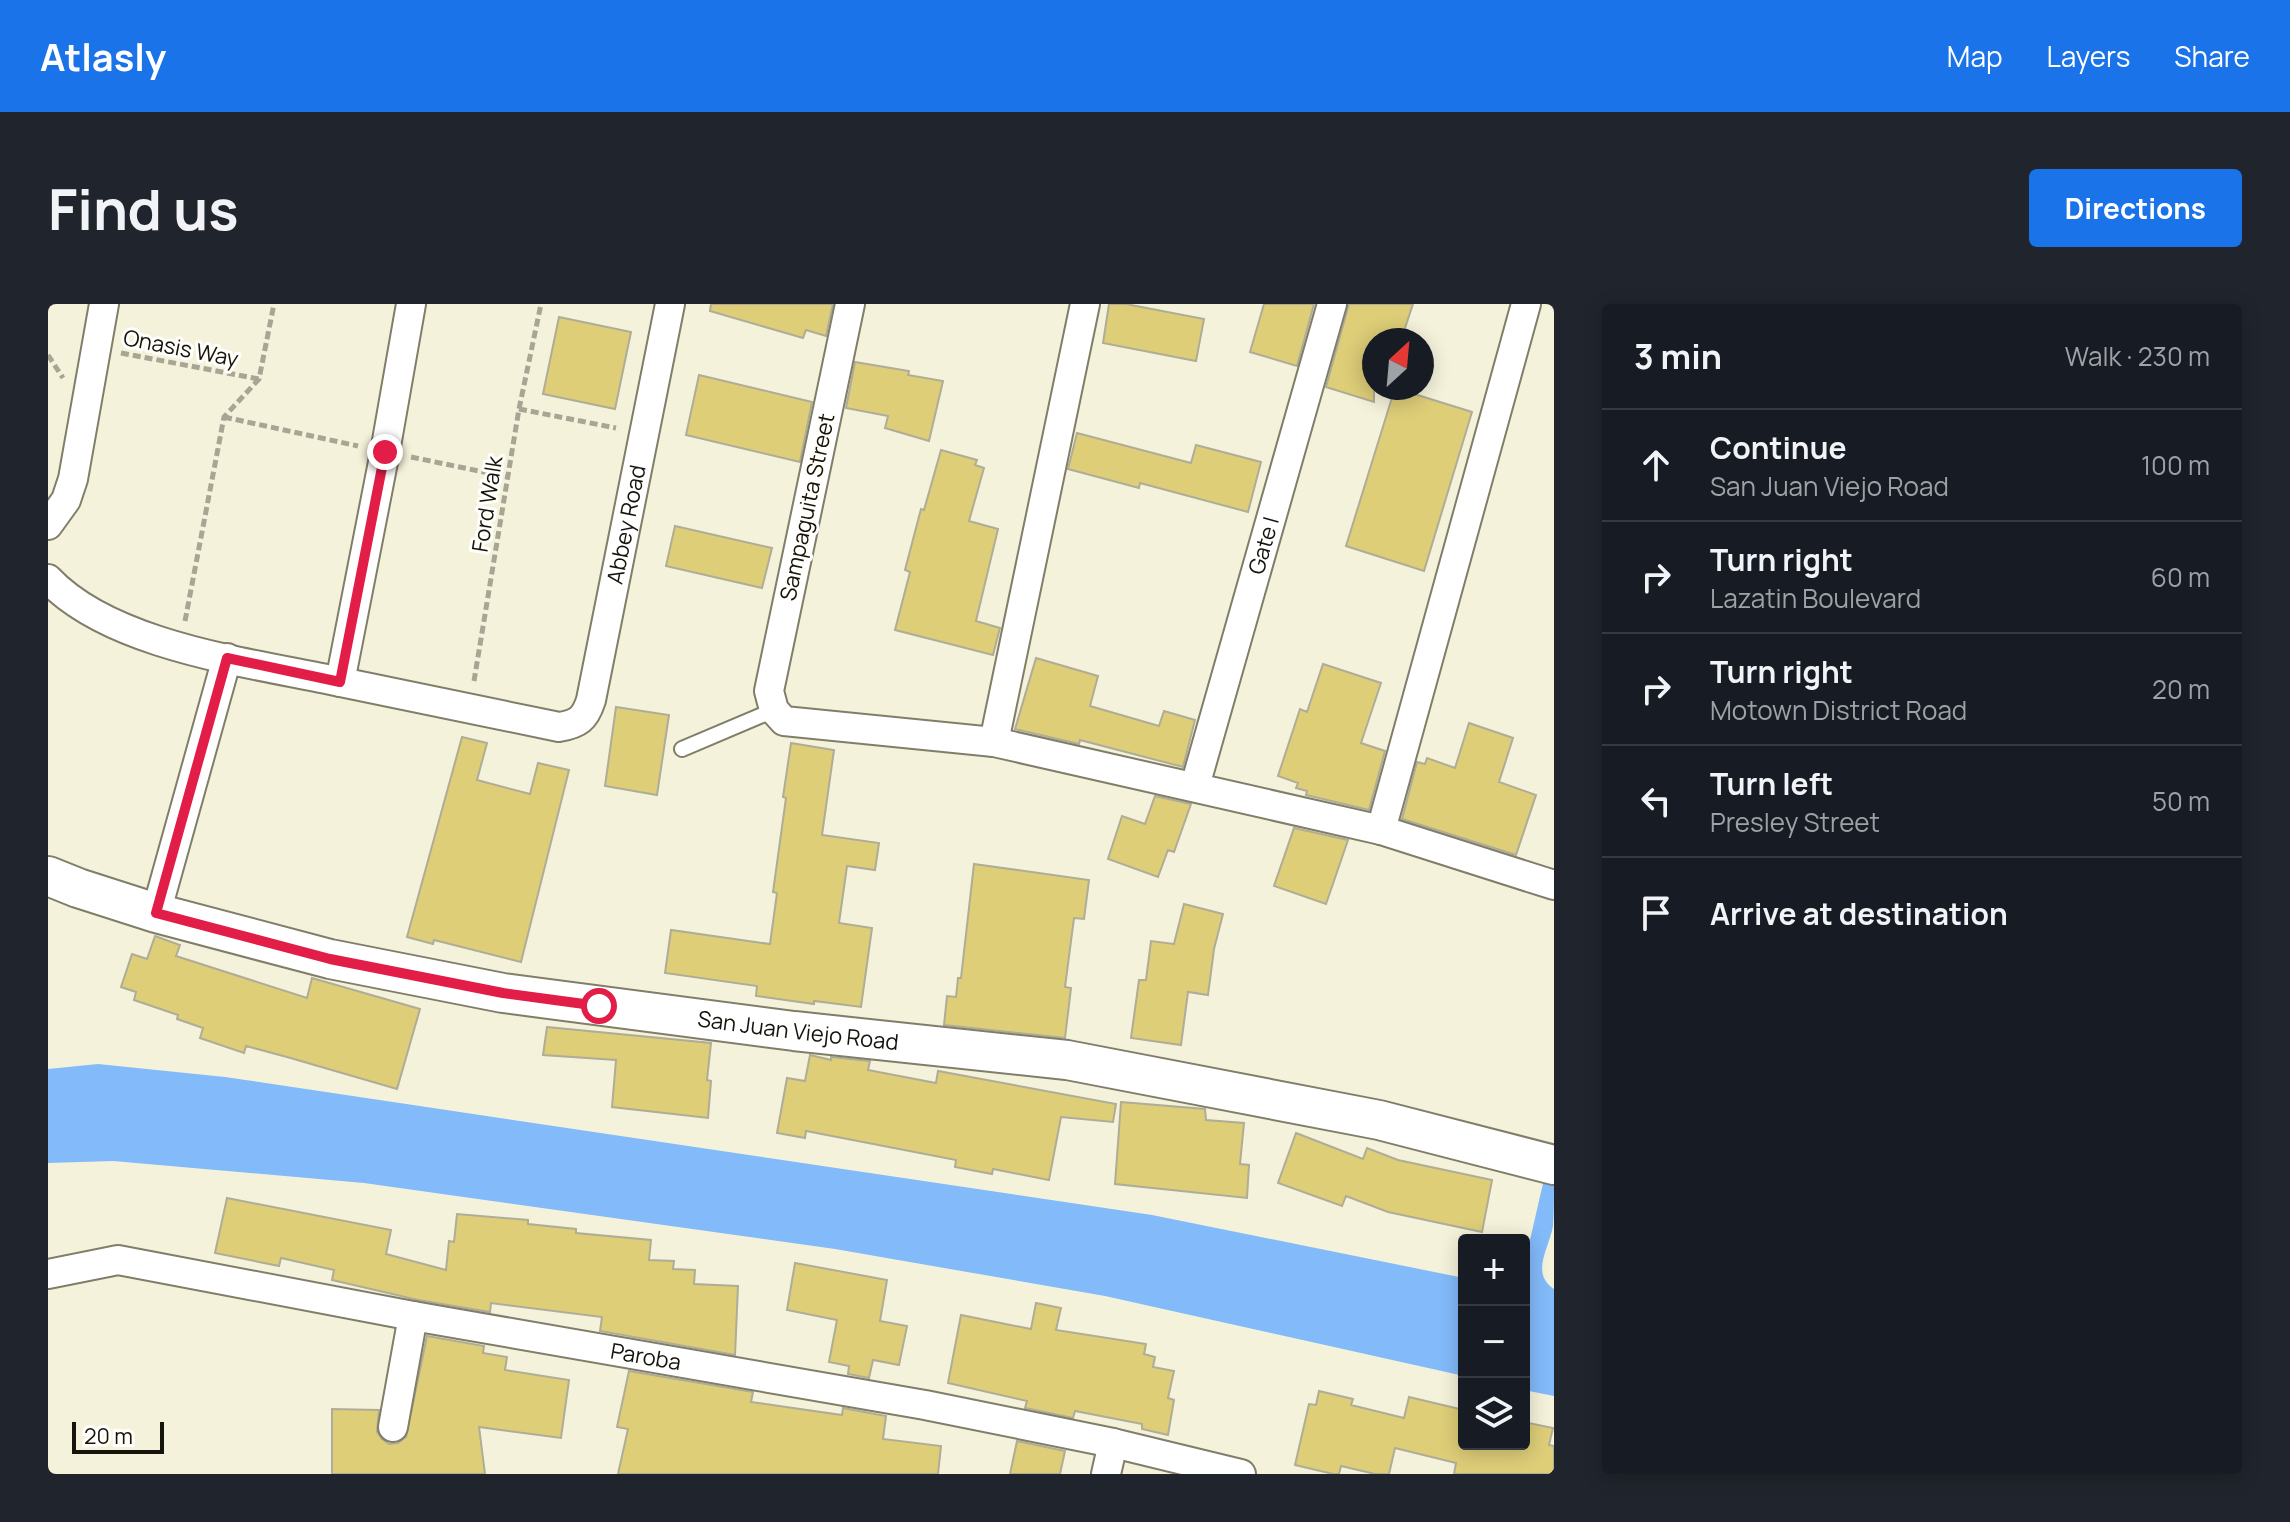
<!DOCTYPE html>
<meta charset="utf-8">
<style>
body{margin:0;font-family:Manrope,sans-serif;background:#20242c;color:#f1f3f6}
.controls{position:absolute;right:24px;bottom:24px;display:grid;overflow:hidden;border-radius:8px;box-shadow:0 4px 20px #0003}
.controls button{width:72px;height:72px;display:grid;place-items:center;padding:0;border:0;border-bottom:2px solid #363941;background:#171b24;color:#f1f3f6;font:40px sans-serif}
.compass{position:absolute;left:1314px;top:24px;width:72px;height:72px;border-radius:50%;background:#171b24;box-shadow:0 4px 20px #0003;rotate:26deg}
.scale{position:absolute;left:24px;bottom:20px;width:92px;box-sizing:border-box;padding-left:8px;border:4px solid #15140c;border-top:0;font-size:22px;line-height:28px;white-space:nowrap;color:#15140c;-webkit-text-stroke:6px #fffefa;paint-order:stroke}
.stop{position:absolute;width:24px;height:24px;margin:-18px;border:6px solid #e11d48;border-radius:50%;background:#fff}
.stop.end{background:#e11d48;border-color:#fff;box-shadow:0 2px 8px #0008}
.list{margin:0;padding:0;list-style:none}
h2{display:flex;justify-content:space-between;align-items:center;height:104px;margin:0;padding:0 32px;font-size:34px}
h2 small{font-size:26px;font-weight:400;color:#9ea1a6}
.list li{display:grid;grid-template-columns:52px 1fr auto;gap:24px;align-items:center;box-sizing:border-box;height:112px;padding:0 32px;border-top:2px solid #363941}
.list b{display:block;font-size:30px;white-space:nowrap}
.list p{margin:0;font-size:26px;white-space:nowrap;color:#9ea1a6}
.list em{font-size:26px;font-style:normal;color:#9ea1a6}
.icon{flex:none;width:44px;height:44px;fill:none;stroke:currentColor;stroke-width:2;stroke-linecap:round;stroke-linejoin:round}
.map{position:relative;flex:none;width:1506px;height:1170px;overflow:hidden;border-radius:8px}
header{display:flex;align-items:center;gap:48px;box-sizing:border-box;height:112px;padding:0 40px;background:#1a73e8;color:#fff}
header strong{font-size:38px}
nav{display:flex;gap:44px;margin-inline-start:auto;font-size:28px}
.intro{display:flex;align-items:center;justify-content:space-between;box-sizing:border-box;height:192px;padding:0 48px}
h1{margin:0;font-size:56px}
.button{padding:20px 36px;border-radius:8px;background:#1a73e8;color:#fff;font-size:28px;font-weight:700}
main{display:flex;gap:48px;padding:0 48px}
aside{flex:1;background:#171b24;border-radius:8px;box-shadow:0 4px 20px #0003}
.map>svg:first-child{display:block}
.water{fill:#82bafa}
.building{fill:#dece78;stroke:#afac97;stroke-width:2}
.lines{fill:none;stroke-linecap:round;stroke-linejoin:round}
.lane-casing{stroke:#807d69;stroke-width:18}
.street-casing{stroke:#807d69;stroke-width:32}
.secondary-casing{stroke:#807d69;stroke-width:42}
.path{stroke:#a7a593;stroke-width:5;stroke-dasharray:8 4;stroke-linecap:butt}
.lane{stroke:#fff;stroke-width:14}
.street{stroke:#fff;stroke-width:28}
.secondary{stroke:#fff;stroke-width:38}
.route{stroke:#e11d48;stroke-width:10}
.labels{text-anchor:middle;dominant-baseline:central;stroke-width:6;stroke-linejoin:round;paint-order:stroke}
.street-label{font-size:22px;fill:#15140c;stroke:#fffefa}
</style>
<header>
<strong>Atlasly</strong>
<nav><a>Map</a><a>Layers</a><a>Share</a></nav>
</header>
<div class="intro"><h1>Find us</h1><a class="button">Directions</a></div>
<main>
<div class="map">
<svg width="1506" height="1170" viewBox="0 0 1506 1170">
<rect width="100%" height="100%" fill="#f5f2db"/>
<!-- water -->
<path class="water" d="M50,760l127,13 927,138 312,63v98l-359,-80 -270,-47 -471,-66 -251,-22 -65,2v-94z
M1496,875l10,3c0,14 0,30 -1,44 -4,23 -23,47 1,63v107l-30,-6v-124z"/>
<!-- building -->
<path class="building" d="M663,0h122l-7,32 -20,-6 -3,8 -93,-27z
M1061,0h17l78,15 -8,42 -93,-18z
M1216,0h50l-17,62 -47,-14z
M1301,0h64l-12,36h-27v62l-48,-15z
M511,13l72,15 -16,77 -72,-15z
M807,58l54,9 -1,4 35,6 -14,60 -44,-13 3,-12 -42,-8z
M651,71l113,27 -12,60 -114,-27z
M1347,84l77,24 -48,159 -78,-25z
M1029,129l114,30 5,-18 65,17 -13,50 -108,-29 -1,5 -71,-19z
M893,146l36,10 -2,5 9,3 -15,53 29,8 -22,92 24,7 -7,27 -98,-25 15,-58 -5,-2 16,-61 3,1z
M627,222l97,22 -10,40 -96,-22z
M988,354l62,18 -8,30 69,20 5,-15 31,9 -12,47 -103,-27 -1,4 -64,-15z
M1275,360l58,19 -20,60 24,8 -16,59 -63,-15 1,-4 -11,-3 2,-5 -20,-7 22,-67 7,3z
M568,403l53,8 -12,80 -52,-9z
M1421,419l44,15 -14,44 37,13 -20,60 -114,-36 15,-57 8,2 2,-6 28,10z
M414,433l25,6 -10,37 53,14 8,-31 31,7 -48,192 -87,-22 -1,4 -26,-7z
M743,439l43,7 -12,85 57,8 -4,27 -28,-4 -8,57 33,5 -11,79 -47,-6v3l-58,-8 1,-10 -92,-13 6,-43 99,14 7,-51 -4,-1 13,-94 -3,-1z
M1107,492l36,8 -17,48 -6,-2 -10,27 -50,-18 14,-43 23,8z
M1246,524l54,12 -22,64 -52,-18z
M926,560l115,16 -5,39 -10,-1 -9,69 6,1 -6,50 -121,-13 3,-29 9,1 2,-19h3z
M1136,600l39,10 -9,35 -6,46 -20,-3 -7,53 -50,-7 8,-58h7l5,-39 23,3z
M107,632l25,9 -4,11 131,42 5,-20 108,31 -23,80 -110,-32 -41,-11 -2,7 -44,-15 3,-10 -26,-9 1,-4 -44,-15 2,-8 -15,-5 11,-33 15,5z
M499,723l164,16 -4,37 4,1 -3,37 -96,-11 4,-47 -73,-5z
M762,751l21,5v-3l39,4 -2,9 68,13 2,-12 178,33 -3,18 -52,-5 -12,63 -56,-11 -1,5 -37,-7 1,-7 -150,-29 -1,7 -28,-5 10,-55 18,3z
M1073,798l84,7 1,11 38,3 -4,41 9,1 -2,33 -132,-14z
M1248,829l67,26 4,-11 31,12 94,20 -10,52 -94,-20 -42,-16 -4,10 -64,-23z
M179,894l164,32 -5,24 60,16 3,-29 5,1 3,-28 71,6v4l48,5v4l75,7 -2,20 25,1 -1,8 22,1 -1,14 44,2 -3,69 -135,-24 2,-14 -111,-14 -1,9 -72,-12 -86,-20 2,-10 -53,-12 -2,8 -64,-13z
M747,959l92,17 -7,41 27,5 -8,39 -26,-5 -4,18 -21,-4 1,-8 -20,-4 8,-42 -50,-10z
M988,999l25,5 -5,22 90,14 -2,10 11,3 -2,10 21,4 -6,27 6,2 -6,35 -26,-6v-5l-67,-13 -2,7 -48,-10 2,-7 -79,-18 13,-68 70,14z
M379,1032l57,10 -1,7 24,4 -2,13 64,10 -8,58 -82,-11 6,47h-153v-65l47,1 -2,22 5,7 7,5 9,-1 8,-6z
M581,1067l124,21 -2,10 91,13 1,-7 43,8 -3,23 58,7 -3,28h-320l10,-45 -11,-2z
M1271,1087l34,8 -2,6 53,13 5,-21 55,13v34h60v-22l29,6 -4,17 5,1v28h-100l2,-11 -61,-15 -6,26h-14l-34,-8 -2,8h-6l-38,-9 14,-61 7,1z
M969,1137l48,10 -5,23h-50z"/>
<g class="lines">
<defs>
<path id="lane" d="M634,445l92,-39"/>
<g id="street">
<path d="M802,0l-81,387 5,19 10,11 210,21 387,88 173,55"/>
<path d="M0,221l18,-25 7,-21 31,-175"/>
<path id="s1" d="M0,275c62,66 197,83 283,101 76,16 152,32 228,47 19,-3 26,-8 32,-27l79,-396"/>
<path d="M292,378l45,-230 26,-148"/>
<path d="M946,438l91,-438"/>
<path id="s2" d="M1147,482l137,-482"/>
<path d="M1333,526l145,-526"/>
<path d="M108,609l71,-255"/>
<path id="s3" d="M0,970l70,-14 295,56 512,89 188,38 128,31"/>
<path d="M345,1123l20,-111"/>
<path d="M1058,1170l7,-31"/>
</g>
<g id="secondary">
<path id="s4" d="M0,572l30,12 78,25 174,46 173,34 291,38 273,29 312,60 175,45"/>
</g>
</defs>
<!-- lane casing -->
<use href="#lane" class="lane-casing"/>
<!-- street casing -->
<use href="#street" class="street-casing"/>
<!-- secondary casing -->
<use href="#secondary" class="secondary-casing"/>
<!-- path -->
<path class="path" d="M73,49l138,26
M0,51l15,23
M471,105l97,19
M176,113l134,29
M363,153l97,20
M137,317l39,-204 35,-38 15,-75
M426,377l45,-272 22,-105"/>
<!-- lane -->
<use href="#lane" class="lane"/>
<!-- street -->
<use href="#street" class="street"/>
<!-- secondary -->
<use href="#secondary" class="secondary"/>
</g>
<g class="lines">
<!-- route -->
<path class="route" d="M337,148l-45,230 -113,-24 -71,255 174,46 173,34 96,13"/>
</g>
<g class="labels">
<!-- street labels -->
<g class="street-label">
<text transform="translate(133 44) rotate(11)">Onasis Way</text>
<text transform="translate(439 200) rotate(-81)">Ford Walk</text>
<text transform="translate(759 203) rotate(-78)">Sampaguita Street</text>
<text stroke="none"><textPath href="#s1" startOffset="762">Abbey Road</textPath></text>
<text stroke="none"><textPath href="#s2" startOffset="250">Gate I</textPath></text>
<text stroke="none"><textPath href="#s4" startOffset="768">San Juan Viejo Road</textPath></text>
<text stroke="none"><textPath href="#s3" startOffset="608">Paroba</textPath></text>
</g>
</g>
</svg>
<div class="controls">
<button>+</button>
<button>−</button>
<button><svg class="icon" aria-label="layers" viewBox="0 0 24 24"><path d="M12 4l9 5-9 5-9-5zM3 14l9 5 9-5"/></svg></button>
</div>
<svg class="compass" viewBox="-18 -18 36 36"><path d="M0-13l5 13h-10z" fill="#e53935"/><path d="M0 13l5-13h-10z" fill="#9ea1a6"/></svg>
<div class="scale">20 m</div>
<div class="stop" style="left:551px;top:702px"></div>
<div class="stop end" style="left:337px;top:148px"></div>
</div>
<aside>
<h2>3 min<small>Walk · 230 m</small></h2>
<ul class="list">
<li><svg class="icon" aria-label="ahead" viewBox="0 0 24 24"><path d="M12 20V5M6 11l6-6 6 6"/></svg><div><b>Continue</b><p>San Juan Viejo Road</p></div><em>100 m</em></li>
<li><svg class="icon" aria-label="right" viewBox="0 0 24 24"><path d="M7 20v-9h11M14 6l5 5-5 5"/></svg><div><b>Turn right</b><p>Lazatin Boulevard</p></div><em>60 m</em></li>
<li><svg class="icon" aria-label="right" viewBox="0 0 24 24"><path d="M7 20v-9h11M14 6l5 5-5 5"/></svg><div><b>Turn right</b><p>Motown District Road</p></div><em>20 m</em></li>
<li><svg class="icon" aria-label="left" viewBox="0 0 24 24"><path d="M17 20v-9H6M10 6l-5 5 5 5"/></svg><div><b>Turn left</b><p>Presley Street</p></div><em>50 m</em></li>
<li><svg class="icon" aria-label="arrive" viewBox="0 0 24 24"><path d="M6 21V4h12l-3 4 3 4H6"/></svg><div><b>Arrive at destination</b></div></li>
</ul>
</aside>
</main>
